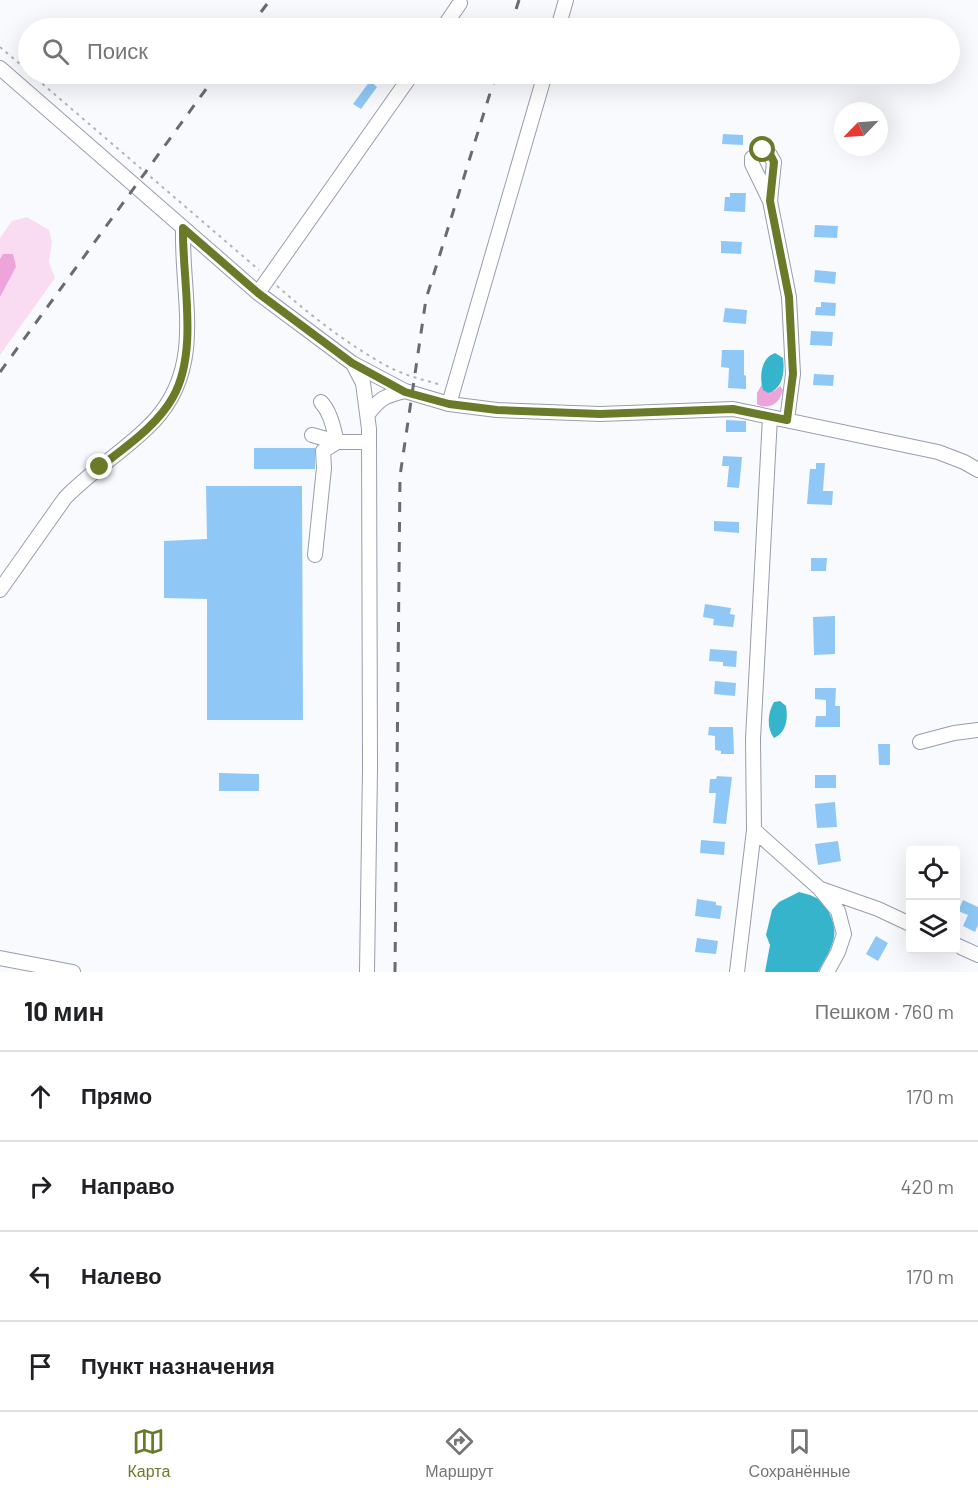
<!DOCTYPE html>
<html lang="ru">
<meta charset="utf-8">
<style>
body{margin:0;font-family:Barlow,sans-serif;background:#f6f6f6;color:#202124}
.controls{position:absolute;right:18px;bottom:18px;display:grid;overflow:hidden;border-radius:6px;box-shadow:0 6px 24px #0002}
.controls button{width:54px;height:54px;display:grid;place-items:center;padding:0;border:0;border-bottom:2px solid #e0e0e0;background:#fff;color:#202124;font:30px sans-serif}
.compass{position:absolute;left:834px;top:102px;width:54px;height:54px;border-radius:50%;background:#fff;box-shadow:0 6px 24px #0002;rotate:245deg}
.stop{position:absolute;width:18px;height:18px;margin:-14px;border:4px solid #697b29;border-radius:50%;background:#fff}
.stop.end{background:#697b29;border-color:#fff;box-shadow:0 2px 6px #0008}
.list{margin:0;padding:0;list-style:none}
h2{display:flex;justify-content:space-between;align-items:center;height:78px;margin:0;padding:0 24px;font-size:26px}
h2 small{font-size:20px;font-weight:400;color:#757577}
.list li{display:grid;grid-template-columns:39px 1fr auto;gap:18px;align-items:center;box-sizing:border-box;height:90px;padding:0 24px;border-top:2px solid #e0e0e0}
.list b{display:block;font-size:22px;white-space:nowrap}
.list em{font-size:20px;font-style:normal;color:#757577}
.icon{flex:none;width:33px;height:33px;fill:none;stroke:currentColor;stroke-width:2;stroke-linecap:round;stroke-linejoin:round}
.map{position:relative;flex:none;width:978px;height:972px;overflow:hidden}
.search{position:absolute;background:#fff;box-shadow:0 6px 24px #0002;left:18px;right:18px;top:18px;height:66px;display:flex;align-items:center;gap:15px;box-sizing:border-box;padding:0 21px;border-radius:33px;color:#757577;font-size:22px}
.sheet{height:438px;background:#fff}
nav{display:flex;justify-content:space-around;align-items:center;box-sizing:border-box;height:84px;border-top:2px solid #e0e0e0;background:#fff;font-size:16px;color:#757577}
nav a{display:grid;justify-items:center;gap:3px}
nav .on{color:#697b29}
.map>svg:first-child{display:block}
.green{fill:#f9dcf1}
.forest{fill:#eda4db}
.water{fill:#36b4cb}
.building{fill:#8fc8f6}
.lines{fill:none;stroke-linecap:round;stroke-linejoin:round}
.minor-casing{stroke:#989dae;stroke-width:16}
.path{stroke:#b2b3b8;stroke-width:2;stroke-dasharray:3 4.5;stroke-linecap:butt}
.minor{stroke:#fff;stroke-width:14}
.rail{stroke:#6a6b71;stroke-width:3;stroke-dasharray:10 10;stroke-linecap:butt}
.route{stroke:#697b29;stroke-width:8}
</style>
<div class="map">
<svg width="978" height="972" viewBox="0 0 978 972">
<rect width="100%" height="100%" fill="#f9fafe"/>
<!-- green -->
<path class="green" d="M27,217l22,13 3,12 -3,20 6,16 -55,77v-58l16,-30 -13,-13 -3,5v-21l12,-17z"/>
<!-- forest -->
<path class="forest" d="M3,254h10l3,13 -16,30v-38z
M762,384l1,6 11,1 6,-5 3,4c-3,13 -14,21 -26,14v-11z"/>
<!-- water -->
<path class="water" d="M775,353l8,5c2,14 0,31 -15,35l-5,-3c-4,-14 -2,-32 12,-37z
M780,701l6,5c2,12 1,26 -12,32 -8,-10 -6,-26 0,-36z
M799,892l11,3 13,6c19,33 12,40 -5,71h-53l5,-27 -4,-10 6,-25 7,-8z"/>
<!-- building -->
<path class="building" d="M370,81l7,6 -16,22 -8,-5z
M723,134l20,1v10l-21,-1z
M730,193h16l-1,19 -21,-1 1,-14h5z
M815,225l23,1 -1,12 -23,-1z
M721,241l21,1 -1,12 -20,-1z
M815,270l21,2 -1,12 -21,-2z
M821,302l15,1 -1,13 -20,-1 1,-8h5z
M725,308l22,2 -1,14 -23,-2z
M811,331l22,1 -1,14 -22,-1z
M722,350h22v25l2,1v13l-18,-1 1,-20 -8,-1z
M814,374l20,1 -1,11 -20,-1z
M726,420l20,1v11h-20z
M254,448h61v21h-61z
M723,456l19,1 -3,31 -12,-1 2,-21h-7z
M816,463h9l-2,28h10l-1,14 -25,-1 3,-35h6z
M206,486h96l1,234h-96v-121l-43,-1v-57l43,-2z
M714,521l25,1v11l-25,-2z
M811,558h16l-1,13h-15z
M705,604l26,4 -1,6 5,1 -2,12 -20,-2 1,-6 -11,-2z
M835,616v38l-21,1 -1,-38z
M710,649l27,2 -1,16 -13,-1v-4l-14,-1z
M715,681l21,2 -1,13 -21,-2z
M815,688h21l-1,18h5v21h-25l1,-11h10v-16l-11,-1z
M709,727h24l1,27h-13v-3l-6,-1v-14l-7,-1z
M878,744h12v21h-11z
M219,773l40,1v17h-40z
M815,775h21v13h-21z
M717,776l15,1 -6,47 -13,-1 3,-30h-7l1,-14h6z
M835,802l2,25 -20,1 -2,-24z
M701,840l24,2 -1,13 -24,-2z
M838,841l3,20 -23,4 -3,-21z
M697,899l19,3v3l6,1 -2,13 -25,-3z
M963,900l15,7v18l-3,7 -12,-6 5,-11 -10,-4z
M876,936l12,7 -10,18 -12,-7z
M697,938l21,3 -2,13 -21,-2z"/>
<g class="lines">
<defs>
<path id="minor" d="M443,28l17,-25
M558,28l8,-28
M0,68l258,225 94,70 53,28 44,13 48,6 103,4 133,-5 205,43 26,10 14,8
M770,201l-18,-37v-6l11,-8 7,5 4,7 -4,39 19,96 4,77 -6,46
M258,293l154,-219
M353,364l10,19 6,46 1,339 -3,204
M449,404l96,-330
M368,414c12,-16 17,-18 37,-23
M312,435l25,7c-4,-15 -6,-29 -16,-40
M315,555l9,-87 -1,-17 14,-9h32
M0,590l65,-92c25,-26 55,-44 81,-69 62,-57 35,-128 37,-201
M920,742l34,-9 24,-3
M754,830l65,58 19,23 6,23 -6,18 -11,20
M821,889l57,20 32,15
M956,945l22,10
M0,958l73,14
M737,972l17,-142 -1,-91 17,-322"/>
</defs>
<!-- minor casing -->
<use href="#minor" class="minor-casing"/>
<!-- path -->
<path class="path" d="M0,47l28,24
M31,74l228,196
M277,286c33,29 69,57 108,79 18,10 38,15 57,20"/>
<!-- minor -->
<use href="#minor" class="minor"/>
<!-- rail -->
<path class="rail" d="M249,28l21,-28
M510,28l9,-28
M0,372l217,-298
M395,972l5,-496 26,-177 70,-225"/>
</g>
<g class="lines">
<!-- route -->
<path class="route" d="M100,467c25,-20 57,-41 73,-70 26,-46 9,-118 10,-169l75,65 94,70 53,29 44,12 48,6 103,4 133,-5 54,11 6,-46 -4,-77 -19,-96 4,-39 -4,-8 -7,-4"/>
</g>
</svg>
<div class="controls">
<button><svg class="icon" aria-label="locate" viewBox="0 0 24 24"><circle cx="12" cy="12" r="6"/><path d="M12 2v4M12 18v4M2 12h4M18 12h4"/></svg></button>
<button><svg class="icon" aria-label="layers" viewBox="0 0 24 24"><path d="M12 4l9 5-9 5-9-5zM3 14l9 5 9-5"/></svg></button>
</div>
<svg class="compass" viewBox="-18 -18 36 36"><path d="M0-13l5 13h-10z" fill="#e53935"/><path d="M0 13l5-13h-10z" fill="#757577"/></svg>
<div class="stop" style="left:763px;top:150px"></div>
<div class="stop end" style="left:100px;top:467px"></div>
<div class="search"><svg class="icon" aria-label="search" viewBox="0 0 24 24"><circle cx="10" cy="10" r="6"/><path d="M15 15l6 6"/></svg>Поиск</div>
</div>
<section class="sheet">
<h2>10 мин<small>Пешком · 760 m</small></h2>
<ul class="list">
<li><svg class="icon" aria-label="ahead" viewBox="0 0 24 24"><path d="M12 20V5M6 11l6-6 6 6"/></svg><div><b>Прямо</b></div><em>170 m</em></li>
<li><svg class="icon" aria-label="right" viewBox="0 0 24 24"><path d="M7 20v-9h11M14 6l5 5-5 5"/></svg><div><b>Направо</b></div><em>420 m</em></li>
<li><svg class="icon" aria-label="left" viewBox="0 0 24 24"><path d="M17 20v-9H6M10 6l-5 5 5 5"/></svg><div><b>Налево</b></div><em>170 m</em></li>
<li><svg class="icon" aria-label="arrive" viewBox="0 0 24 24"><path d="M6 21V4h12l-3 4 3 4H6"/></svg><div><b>Пункт назначения</b></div></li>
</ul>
</section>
<nav>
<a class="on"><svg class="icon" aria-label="map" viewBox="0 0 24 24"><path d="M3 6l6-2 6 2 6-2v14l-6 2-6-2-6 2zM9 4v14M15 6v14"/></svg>Карта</a>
<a><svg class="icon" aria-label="directions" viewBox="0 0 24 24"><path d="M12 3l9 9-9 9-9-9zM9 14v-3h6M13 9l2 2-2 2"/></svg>Маршрут</a>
<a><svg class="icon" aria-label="saved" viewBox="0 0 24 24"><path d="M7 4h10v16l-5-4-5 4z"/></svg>Сохранённые</a>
</nav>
